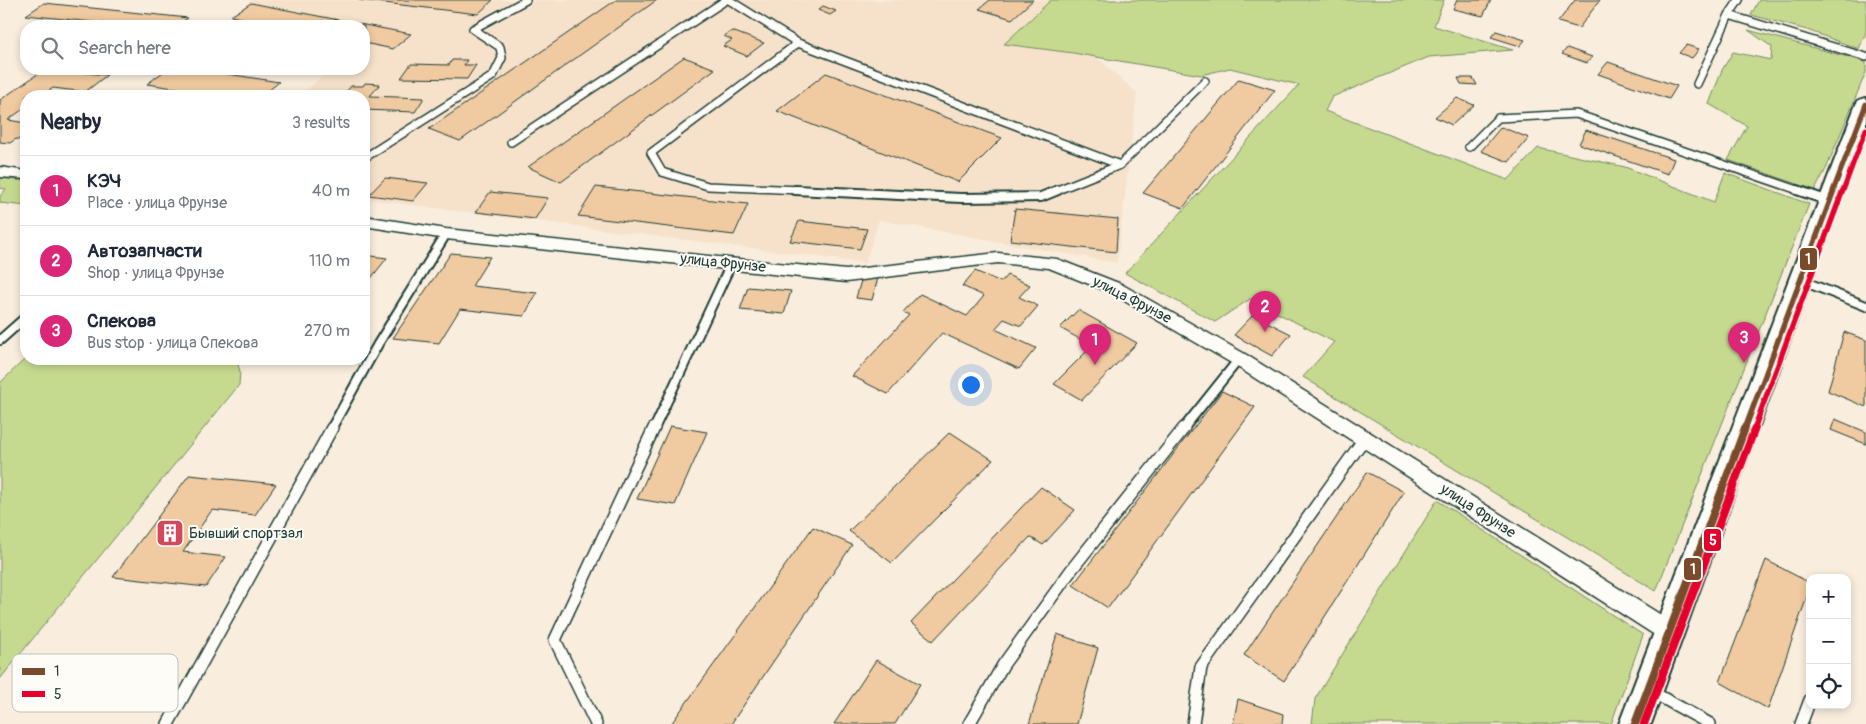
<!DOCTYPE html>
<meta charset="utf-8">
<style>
body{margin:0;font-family:Pangolin,sans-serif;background:#f2f2f3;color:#1f2937}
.controls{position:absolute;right:15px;bottom:15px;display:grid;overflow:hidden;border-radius:10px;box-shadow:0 2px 8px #0003}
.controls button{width:45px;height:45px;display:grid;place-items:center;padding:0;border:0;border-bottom:1px solid #e0e1e3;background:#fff;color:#1f2937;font:25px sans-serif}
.you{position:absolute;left:970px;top:384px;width:18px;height:18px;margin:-12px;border:4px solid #fff;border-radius:50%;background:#1a73e8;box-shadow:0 0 0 8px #1a73e833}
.badge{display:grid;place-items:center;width:32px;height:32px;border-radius:50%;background:#db2777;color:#fff;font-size:16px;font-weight:700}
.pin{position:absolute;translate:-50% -41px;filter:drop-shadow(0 1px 2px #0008)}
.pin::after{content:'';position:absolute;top:26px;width:18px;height:15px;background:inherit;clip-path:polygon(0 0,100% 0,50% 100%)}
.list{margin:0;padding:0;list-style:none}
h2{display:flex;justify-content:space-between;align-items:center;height:65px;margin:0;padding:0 20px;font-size:21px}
h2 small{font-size:16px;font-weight:400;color:#747a83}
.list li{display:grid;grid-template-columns:32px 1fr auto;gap:15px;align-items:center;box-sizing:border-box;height:70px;padding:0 20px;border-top:1px solid #e0e1e3}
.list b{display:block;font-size:19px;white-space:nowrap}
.list p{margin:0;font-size:16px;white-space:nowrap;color:#747a83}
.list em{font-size:16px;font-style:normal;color:#747a83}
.icon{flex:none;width:28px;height:28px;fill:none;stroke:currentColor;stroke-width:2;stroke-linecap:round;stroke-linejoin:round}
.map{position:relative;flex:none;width:1866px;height:724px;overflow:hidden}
.search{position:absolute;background:#fff;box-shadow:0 2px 8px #0003;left:20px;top:20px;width:350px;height:55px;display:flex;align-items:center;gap:12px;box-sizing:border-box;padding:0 18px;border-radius:20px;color:#747a83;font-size:19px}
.panel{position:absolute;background:#fff;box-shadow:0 2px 8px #0003;left:20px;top:90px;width:350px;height:275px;border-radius:20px}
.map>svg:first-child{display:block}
.built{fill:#f6e2cb}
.green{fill:#c5da8f;stroke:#728c62}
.building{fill:#f0caa0;stroke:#1f3d34}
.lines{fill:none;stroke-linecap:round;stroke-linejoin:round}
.lane-far2-casing{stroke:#1f3d34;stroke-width:10}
.lane-far1-casing{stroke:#1f3d34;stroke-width:12}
.lane-casing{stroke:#1f3d34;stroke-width:14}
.street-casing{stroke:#1f3d34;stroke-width:3}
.secondary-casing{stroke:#1f3d34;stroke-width:4}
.lane-far2{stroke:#fdfcf7;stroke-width:7}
.lane-far1{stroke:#fdfcf7;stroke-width:8}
.lane{stroke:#fdfcf7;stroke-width:11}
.street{fill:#fdfcf7;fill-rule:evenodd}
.secondary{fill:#fdfcf7;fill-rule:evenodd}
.bus-1-far2-casing{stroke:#fdfcf7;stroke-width:8}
.bus-1-far1-casing{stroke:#fdfcf7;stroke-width:9}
.bus-1-casing{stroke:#fdfcf7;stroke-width:11}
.bus-2-far2-casing{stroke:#fdfcf7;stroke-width:8}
.bus-2-far1-casing{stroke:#fdfcf7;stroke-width:9}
.bus-2-casing{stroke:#fdfcf7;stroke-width:11}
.bus-1-far2{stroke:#7a4b2a;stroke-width:5}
.bus-1-far1{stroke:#7a4b2a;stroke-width:5.5}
.bus-1{stroke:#7a4b2a;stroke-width:8}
.bus-2-far2{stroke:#e4002b;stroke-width:5}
.bus-2-far1{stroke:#e4002b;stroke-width:5.5}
.bus-2{stroke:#e4002b;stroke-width:8}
.labels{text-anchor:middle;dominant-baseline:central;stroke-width:4;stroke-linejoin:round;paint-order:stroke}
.street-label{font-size:15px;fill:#1f3d34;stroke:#fdfcf7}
.poi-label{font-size:15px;fill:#1f3d34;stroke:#fdfcf7;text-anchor:start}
.key{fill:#fdfcf7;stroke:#bac3bc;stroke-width:1}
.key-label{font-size:14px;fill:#1f3d34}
.line-badge{stroke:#fdfcf7;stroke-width:2}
.badge-label{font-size:14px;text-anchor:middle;font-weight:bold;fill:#fff}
</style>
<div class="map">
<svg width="1866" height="724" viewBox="0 0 1866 724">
<rect width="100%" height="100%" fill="#f9eddd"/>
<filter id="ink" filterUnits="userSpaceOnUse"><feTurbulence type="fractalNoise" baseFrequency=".02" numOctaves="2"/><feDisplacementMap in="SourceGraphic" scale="10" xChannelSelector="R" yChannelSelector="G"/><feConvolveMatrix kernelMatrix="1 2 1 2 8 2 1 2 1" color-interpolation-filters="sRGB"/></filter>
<g filter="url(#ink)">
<!-- built -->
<path class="built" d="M252,0h838l-29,26 76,67 -20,170 -238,-43 -14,43 -501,-64v-103h-64l30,-27h34v-43h-144z"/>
<!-- green -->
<path class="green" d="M1051,0h393l-10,26 79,24 -84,7 -97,40 -7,14 183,69 30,-32 87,19 89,35 11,-29 84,31 -153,387 -353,-214 31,-35 -84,-43 -35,23 -90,-49 174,-188 -69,-17 -29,7 -128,-22 -69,-9z
M1759,0h107v32l-7,17 -52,-19 -56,-15z
M1748,30l118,32v10l-40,97 -11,21 -87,-30 19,-34 -38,-22 13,-34 11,-18 38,8 1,-13z
M0,178l26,3v25l-26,-3v-7l6,-7 -6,-1z
M26,358l210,1 4,12 -1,14 -239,294v-296z
M1437,500l206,135 -32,89h-299l3,-25z"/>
<!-- building -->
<path class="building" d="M359,0h134l-15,14z
M616,0h41l-197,141 -31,-12z
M990,0h43l-21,19 -33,-10z
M1457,0h34l-8,16 -30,-7z
M1575,0h25l-21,28 -21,-6z
M44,3l144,15 -11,8h-47l-104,-11z
M251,3l160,31 -18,15 -29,-6v-17h-82l-51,-10z
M823,6l13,5 -6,4 -12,-5z
M732,31l32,12 -17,13 -24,-10 9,-6 -8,-4z
M1496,31l29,9 -5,6 -29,-9z
M1686,45l13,4 -7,9 -13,-5z
M1567,48l25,9 -5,6 -25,-9z
M684,57l31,12 -154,113 -33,-15z
M452,60h15l-3,5h12l-9,14 -66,-1 10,-14 38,1z
M1608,62l69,24 -8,13 -71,-25z
M45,69l62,6 -22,17 -32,-4 -12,8h-15v11l-18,13 18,3v9l-2,1h2v7l-10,-1 -6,4 -10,-1v-42z
M167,69h28l84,13 -17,14h-35l-80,-12z
M826,73l176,65 -44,44 -181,-71z
M1458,78h15l4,7 -16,-1z
M1239,79l36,11 -92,118 -40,-15z
M365,83l15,1 -10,12 54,2 -9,14 -51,-2v-14h-21l8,-10h12z
M1457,98l17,7 -22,20 -17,-8z
M1501,127l28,11 -20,24 -28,-11z
M1586,130l88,29 -6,15 -89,-30z
M385,178l43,5 -15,18 -44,-6z
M596,187l152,17 -14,31 -156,-19z
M490,192l58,6 -13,21 -59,-7z
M1015,209l103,10 -2,33 -106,-12z
M799,221l68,8 -7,20 -70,-8z
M451,253l39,4 -18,29 65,7 -13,23 -64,-7 -21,34 -46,-5z
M364,255l23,3 -23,29z
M975,271l26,11 6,-7 23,10 -11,12 19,9 -17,20 -17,-7 -9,10 41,19 -17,21 -77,-36 -54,61 -36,-18 57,-61 -6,-3 17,-18 47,22 17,-20 -22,-10z
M862,277l16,1 -6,22 -16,-2z
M748,287l43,4 -7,23 -44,-4z
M1078,310l59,33 -55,57 -28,-16 38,-38 -32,-18z
M1253,315l38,19 -19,22 -38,-21z
M1844,332l22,8v67l-38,-16z
M1222,391l33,16 -147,201 -35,-23z
M1835,419l31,13v12l-35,-14z
M670,426l37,6 -32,73 -38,-6z
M950,432l43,28 -101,103 -43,-32z
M1367,472l37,20 -120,189 -40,-26z
M189,475l87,9 -21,31 -43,-5 -29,42 43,5 -20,30 -93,-10z
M1041,487l34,23 -32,35 -13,-8 -97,104 -22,-18z
M813,527l39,18 -121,179h-60z
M1766,560l44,23v5l-42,121 -48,-27z
M1057,634l41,14 -21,76h-48z
M876,660l44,24 -25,40h-61z
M1238,699l45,15 -1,10h-49z"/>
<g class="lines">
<defs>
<path id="lane-far2" d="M729,0l69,43 322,122
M1729,15l137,42
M798,43l-147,110 11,19 46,14 114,5
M1697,84l32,-69 10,-15
M511,142l215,-142
M1469,147l29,-29 78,-4 225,77
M364,158l129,-82 9,-18 -2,-11 -27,-18 53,-29
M1055,191l65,-26 85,-84"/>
<path id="lane-far1" d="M795,190l166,8 80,-1 17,-7
M1797,190l32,11
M1800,280l66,26
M0,340l26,-23
M331,429l47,-85 68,-110
M654,429l77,-165
M1183,429l56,-70"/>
<path id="lane" d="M1652,692l58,32
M168,724l164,-296
M596,724l-41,-84 99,-212
M969,724l34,-59 69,-96 112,-141
M1193,724l8,-57 163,-228
M1801,724l9,-24"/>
<path id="street" d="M0,167l26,4v8l-26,-2z
M364,216l82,13 400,41 152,-17 59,6 64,25 124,70 432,271 3,7 -3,7 -8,3 -8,-3 -428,-275 -124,-72 -60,-24 -51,-5 -152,19 -400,-43 -82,-13z"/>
<path id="secondary" d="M1866,98v32l-215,594h-32l237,-620 3,-4z"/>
</defs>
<!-- lane-far2 casing -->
<use href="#lane-far2" class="lane-far2-casing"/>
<!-- lane-far1 casing -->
<use href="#lane-far1" class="lane-far1-casing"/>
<!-- lane casing -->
<use href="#lane" class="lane-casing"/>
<!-- street casing -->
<use href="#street" class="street-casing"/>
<!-- secondary casing -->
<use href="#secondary" class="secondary-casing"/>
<!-- lane-far2 -->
<use href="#lane-far2" class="lane-far2"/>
<!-- lane-far1 -->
<use href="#lane-far1" class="lane-far1"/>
<!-- lane -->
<use href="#lane" class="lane"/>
<!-- street -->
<use href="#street" class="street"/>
<!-- secondary -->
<use href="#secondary" class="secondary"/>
<defs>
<path id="bus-1-far2" d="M1833,191l33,-87"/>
<path id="bus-1-far1" d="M1745,429l89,-239"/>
<path id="bus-1" d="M1635,724l110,-296"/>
<path id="bus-2-far2" d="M1843,191l23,-62"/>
<path id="bus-2-far1" d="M1754,429l89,-239"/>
<path id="bus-2" d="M1644,724l111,-296"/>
</defs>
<!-- bus-1-far2 casing -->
<use href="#bus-1-far2" class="bus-1-far2-casing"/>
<!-- bus-1-far1 casing -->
<use href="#bus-1-far1" class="bus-1-far1-casing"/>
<!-- bus-1 casing -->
<use href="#bus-1" class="bus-1-casing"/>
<!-- bus-2-far2 casing -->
<use href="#bus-2-far2" class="bus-2-far2-casing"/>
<!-- bus-2-far1 casing -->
<use href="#bus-2-far1" class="bus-2-far1-casing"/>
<!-- bus-2 casing -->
<use href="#bus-2" class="bus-2-casing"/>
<!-- bus-1-far2 -->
<use href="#bus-1-far2" class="bus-1-far2"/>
<!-- bus-1-far1 -->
<use href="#bus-1-far1" class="bus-1-far1"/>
<!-- bus-1 -->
<use href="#bus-1" class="bus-1"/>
<!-- bus-2-far2 -->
<use href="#bus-2-far2" class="bus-2-far2"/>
<!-- bus-2-far1 -->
<use href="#bus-2-far1" class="bus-2-far1"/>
<!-- bus-2 -->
<use href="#bus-2" class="bus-2"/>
</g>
</g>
<!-- icons -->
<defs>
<symbol id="building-square" viewBox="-11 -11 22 22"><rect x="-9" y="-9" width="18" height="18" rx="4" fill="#d1495b" stroke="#fdfcf7"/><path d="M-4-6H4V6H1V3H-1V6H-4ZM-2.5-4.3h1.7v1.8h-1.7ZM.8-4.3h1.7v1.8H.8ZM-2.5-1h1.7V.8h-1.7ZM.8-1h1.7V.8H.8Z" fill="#fff"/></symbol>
</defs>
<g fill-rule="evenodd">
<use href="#building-square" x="154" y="517" width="32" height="32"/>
</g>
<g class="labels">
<!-- street labels -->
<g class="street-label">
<text transform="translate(723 263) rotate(6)">улица Фрунзе</text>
<text transform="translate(1132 300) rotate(27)">улица Фрунзе</text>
<text transform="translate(1478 511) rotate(33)">улица Фрунзе</text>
</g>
<!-- poi labels -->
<g class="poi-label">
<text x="189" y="533">Бывший спортзал</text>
</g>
</g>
<!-- legend -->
<rect x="12" y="654" width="166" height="58" rx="8" class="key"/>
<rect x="22" y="668" width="23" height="7" fill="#7a4b2a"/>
<rect x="22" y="691" width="23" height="6" fill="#e4002b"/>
<g class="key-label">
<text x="54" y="676">1</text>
<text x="54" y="699">5</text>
</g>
<g class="line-badge">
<rect x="1799" y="247" width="19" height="24" rx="5" fill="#7a4b2a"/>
<rect x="1703" y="528" width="19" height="24" rx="5" fill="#e4002b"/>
<rect x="1683" y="557" width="19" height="24" rx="5" fill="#7a4b2a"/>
</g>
<g class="badge-label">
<text x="1808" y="264">1</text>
<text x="1713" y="545">5</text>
<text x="1693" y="574">1</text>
</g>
</svg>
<div class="controls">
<button>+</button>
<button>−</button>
<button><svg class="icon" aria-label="locate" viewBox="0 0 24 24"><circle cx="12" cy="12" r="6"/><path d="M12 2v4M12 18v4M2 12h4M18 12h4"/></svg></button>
</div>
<div class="you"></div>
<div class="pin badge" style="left:1095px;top:365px">1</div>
<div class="pin badge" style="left:1265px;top:332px">2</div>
<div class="pin badge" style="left:1744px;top:363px">3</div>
<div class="search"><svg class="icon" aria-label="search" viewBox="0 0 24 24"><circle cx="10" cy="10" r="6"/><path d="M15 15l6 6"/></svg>Search here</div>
<section class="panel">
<h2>Nearby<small>3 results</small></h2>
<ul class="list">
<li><span class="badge">1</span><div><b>КЭЧ</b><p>Place · улица Фрунзе</p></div><em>40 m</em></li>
<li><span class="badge">2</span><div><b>Автозапчасти</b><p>Shop · улица Фрунзе</p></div><em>110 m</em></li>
<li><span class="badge">3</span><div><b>Спекова</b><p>Bus stop · улица Спекова</p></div><em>270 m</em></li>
</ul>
</section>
</div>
